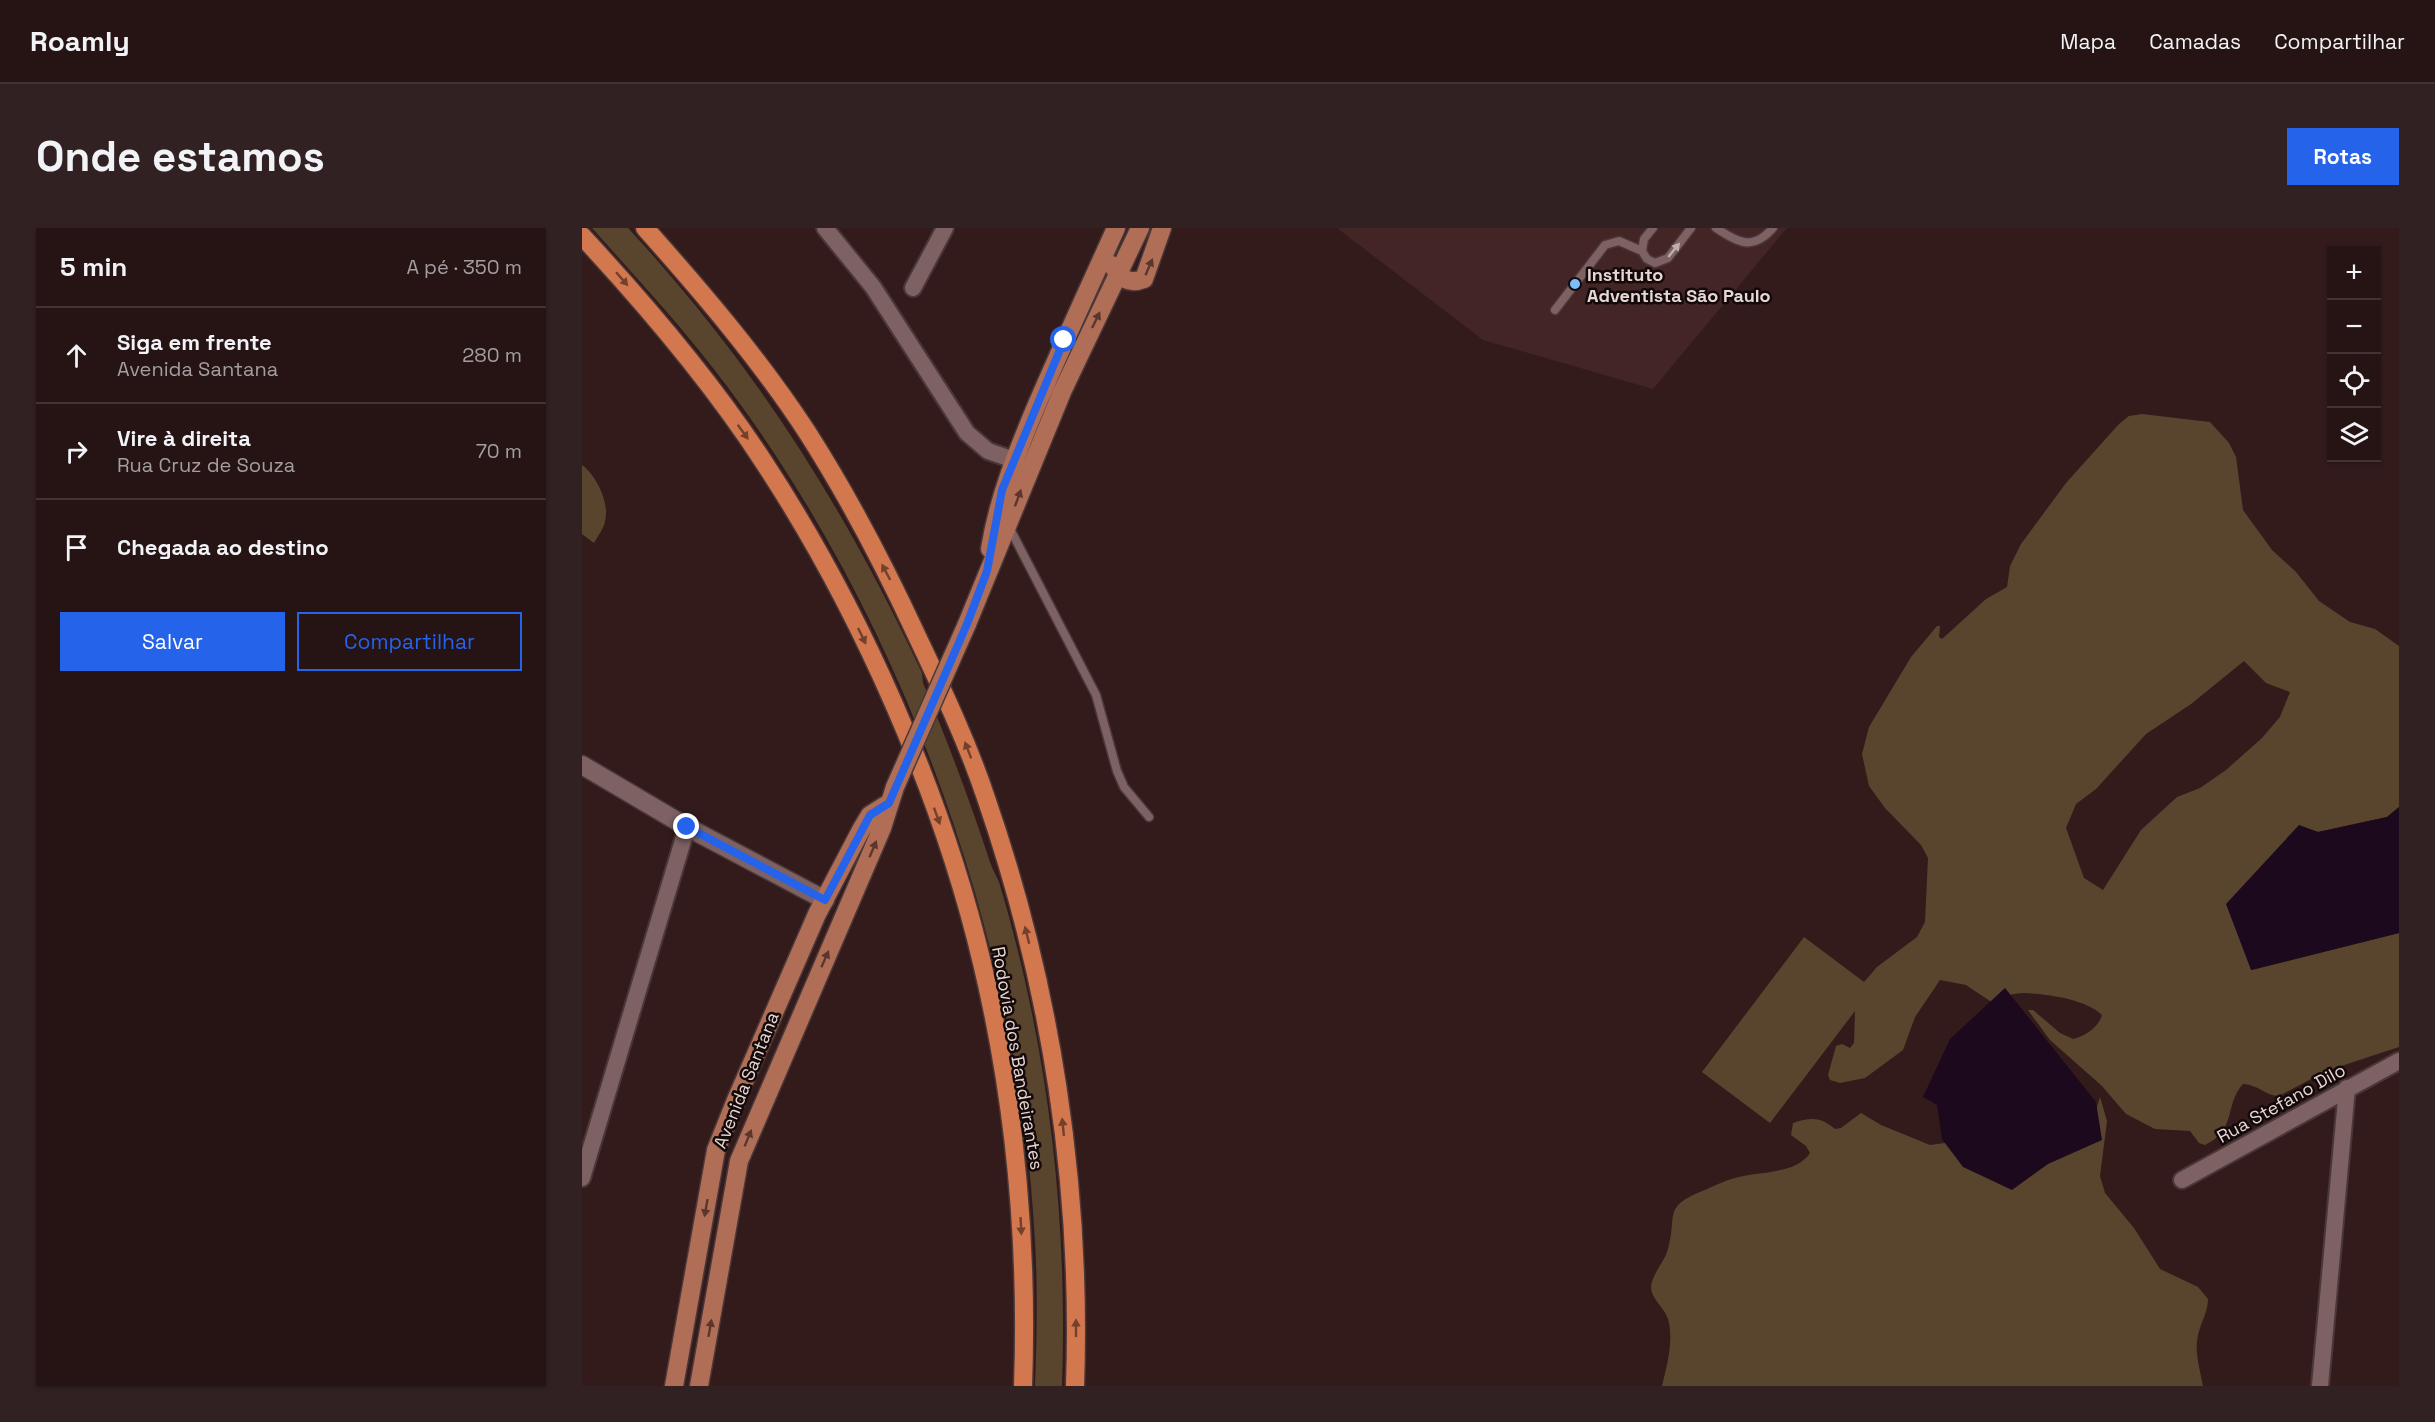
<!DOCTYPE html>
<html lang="pt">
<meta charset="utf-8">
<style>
body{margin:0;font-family:"Space Grotesk",sans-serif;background:#322122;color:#f1f3f6}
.controls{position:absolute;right:18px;top:18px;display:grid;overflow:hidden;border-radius:0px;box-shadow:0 2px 4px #0004}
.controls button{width:54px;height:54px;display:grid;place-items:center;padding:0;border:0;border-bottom:2px solid #423334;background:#261415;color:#f1f3f6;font:30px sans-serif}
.stop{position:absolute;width:18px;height:18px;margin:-14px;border:4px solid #2563eb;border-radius:50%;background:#fff}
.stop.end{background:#2563eb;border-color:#fff;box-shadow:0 2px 6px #0008}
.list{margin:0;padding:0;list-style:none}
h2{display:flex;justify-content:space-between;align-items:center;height:78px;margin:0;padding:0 24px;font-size:26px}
h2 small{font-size:20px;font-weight:400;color:#a49ea0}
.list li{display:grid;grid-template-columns:39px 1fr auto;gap:18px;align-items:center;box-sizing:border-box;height:96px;padding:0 24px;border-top:2px solid #423334}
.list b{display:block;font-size:22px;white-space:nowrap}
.list p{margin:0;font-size:20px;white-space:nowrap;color:#a49ea0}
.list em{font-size:20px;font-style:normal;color:#a49ea0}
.actions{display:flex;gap:12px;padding:18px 24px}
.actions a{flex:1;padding:14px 0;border:2px solid #2563eb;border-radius:0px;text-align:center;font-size:21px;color:#2563eb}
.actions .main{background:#2563eb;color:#fff}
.icon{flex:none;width:33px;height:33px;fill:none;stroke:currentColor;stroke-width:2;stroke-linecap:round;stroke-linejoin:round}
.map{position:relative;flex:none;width:1817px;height:1158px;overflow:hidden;border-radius:0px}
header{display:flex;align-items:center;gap:36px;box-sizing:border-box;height:84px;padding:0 30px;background:#261415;border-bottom:2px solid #423334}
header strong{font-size:28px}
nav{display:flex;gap:33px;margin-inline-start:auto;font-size:21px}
.intro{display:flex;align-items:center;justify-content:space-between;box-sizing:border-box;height:144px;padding:0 36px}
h1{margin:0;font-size:42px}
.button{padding:15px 27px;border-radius:0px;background:#2563eb;color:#fff;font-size:21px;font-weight:700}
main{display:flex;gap:36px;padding:0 36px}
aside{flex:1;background:#261415;border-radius:0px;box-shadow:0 2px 4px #0004}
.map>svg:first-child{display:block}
.built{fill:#432526}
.green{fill:#59452d;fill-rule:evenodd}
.water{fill:#1c091d}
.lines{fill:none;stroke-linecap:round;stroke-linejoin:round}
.service-casing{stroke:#4a3738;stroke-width:11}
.minor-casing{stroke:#4a3738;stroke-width:20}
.tertiary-casing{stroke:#4a3738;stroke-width:21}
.primary-casing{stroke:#4a3738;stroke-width:21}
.motorway-casing{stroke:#4a3738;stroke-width:21}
.service{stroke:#7e6162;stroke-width:8}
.minor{stroke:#7e6162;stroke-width:16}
.tertiary{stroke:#7e6162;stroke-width:18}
.primary{stroke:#b16e56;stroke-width:18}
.motorway{stroke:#d3774e;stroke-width:18}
.primary-bridge-casing{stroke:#4a3738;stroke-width:21;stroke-linecap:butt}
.primary-bridge{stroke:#b16e56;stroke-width:18}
.oneway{fill:#c2adad}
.oneway2{fill:#5a362c}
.oneway3{fill:#73402c}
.route{stroke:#2563eb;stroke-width:8}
.poi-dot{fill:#7cbef9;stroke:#130909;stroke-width:2}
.labels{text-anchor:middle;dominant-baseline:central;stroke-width:5;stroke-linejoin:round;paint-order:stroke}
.poi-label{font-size:18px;font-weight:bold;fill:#e7d6d6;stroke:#130909;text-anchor:start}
.street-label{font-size:18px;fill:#e7d6d6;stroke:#130909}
</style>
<header>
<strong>Roamly</strong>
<nav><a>Mapa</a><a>Camadas</a><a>Compartilhar</a></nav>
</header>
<div class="intro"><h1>Onde estamos</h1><a class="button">Rotas</a></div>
<main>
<aside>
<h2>5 min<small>A pé · 350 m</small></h2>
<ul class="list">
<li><svg class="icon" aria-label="ahead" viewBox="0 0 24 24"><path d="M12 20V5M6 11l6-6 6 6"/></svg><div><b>Siga em frente</b><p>Avenida Santana</p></div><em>280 m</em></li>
<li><svg class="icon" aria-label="right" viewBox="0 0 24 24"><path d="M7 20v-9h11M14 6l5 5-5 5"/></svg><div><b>Vire à direita</b><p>Rua Cruz de Souza</p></div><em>70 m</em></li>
<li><svg class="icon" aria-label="arrive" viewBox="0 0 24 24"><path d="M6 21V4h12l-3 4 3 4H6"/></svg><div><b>Chegada ao destino</b></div></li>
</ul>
<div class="actions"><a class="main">Salvar</a><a>Compartilhar</a></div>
</aside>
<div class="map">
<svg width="1817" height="1158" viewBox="0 0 1817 1158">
<rect width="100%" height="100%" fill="#331b1c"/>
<!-- built -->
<path class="built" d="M755,0h450l-134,161 -170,-49z"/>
<!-- green -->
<path class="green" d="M10,0h36c126,136 216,278 294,445l1,10c25,59 47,118 67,179 2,7 6,13 9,20 49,163 69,334 63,504h-27c2,-53 3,-107 -1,-160 -18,-298 -137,-622 -321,-858 -38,-49 -80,-94 -121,-140z
M1560,186l68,8 19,21 7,14 7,53 29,40 24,22 23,29 31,21 25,7 24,17v161l-12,10 -69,15 -19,-6 -47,144 147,-37v114l-73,24 -47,25c-13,0 -22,-12 -36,-12 -19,21 -6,46 -38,61l-6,-2 -9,-12 -35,-2 -29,-15 -24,-28 -52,-46 -22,-30h5l27,23 13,6c12,-3 25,-11 29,-24 -16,-16 -55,-21 -78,-22 -12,0 -22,4 -31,10l-27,-18 -26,-5 -25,37 -12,33 -38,28 -25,5 -10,-3 -2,-5 8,-29 6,-2 8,4 4,-5 1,-32 -85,112 -68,-51 102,-135 60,45 13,-15 40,-30 8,-15 3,-64 -7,-13 -36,-37 -16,-22 -7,-32 7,-27 42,-70 26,-31h3l-1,11 3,2 44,-40 21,-12 3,-21 11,-22 45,-61 53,-59 10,-8zM1662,433l22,22 24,9 -10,25 -18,21 -36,32 -26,18 -23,9 -36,33 -38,60 -19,-12 -18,-50 10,-24 20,-15 50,-55 45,-30z
M0,237c14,10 28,38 23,56 -1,7 -7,15 -11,22l-12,-9z
M1518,869l7,24 -7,55 5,17 29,35 26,41 38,18 10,12c0,13 -7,23 -10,36 -4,17 2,34 5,51h-541c5,-21 12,-46 6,-67 -3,-11 -17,-20 -17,-32 1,-13 14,-26 17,-38 10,-34 -7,-42 37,-59 11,-5 23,-11 34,-13 23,-6 57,-3 71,-24l-4,-7 -15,-11 2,-12c18,-6 28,-6 42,6l6,-1 20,-15 20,12 49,20 162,-22z"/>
<!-- water -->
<path class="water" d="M1817,579v126l-148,37 -25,-66 73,-79 19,7 69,-15z
M1423,760l91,114 6,38 -54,24 -36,26 -49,-23 -21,-28 -5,-34 -14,-8 27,-58z"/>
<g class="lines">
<defs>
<path id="service" d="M1071,0l-9,11 -2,12 5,8 8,4 13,-5 23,-30
M1134,0c22,15 37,23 57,0
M973,82l50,-65 14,-4 23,10
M426,297l88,170 21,76 7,16 25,30"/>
<path id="minor" d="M243,0l48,59 94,146 21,18 26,9
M331,60l32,-60
M0,950l105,-351
M1600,952l217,-119
M1738,1158l27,-298"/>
<path id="tertiary" d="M0,537l105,62 138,73"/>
<path id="primary" d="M530,37c9,13 16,20 32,14l18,-51
M408,321c8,-50 26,-94 45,-140 26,-61 54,-121 81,-181
M385,396l95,-232 78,-164
M92,1158l42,-236 20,-50 81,-186 44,-84 9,-15 19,-12
M117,1158l40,-225 143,-333 13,-41"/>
<path id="motorway" d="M63,0c57,64 115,132 162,204 41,64 77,133 109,202 25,53 51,107 70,164 65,188 96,388 89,588
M0,8c66,71 130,146 183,228 95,145 177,330 217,499 33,138 46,282 41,423"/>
</defs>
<!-- service casing -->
<use href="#service" class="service-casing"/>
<!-- minor casing -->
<use href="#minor" class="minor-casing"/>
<!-- tertiary casing -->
<use href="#tertiary" class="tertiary-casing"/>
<!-- primary casing -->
<use href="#primary" class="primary-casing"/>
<!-- motorway casing -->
<use href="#motorway" class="motorway-casing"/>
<!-- service -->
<use href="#service" class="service"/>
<!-- minor -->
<use href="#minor" class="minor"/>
<!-- tertiary -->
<use href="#tertiary" class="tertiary"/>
<!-- primary -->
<use href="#primary" class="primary"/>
<!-- motorway -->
<use href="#motorway" class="motorway"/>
<defs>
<path id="primary-bridge" d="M313,559l72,-163"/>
</defs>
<!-- primary-bridge casing -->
<use href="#primary-bridge" class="primary-bridge-casing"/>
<!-- primary-bridge -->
<use href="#primary-bridge" class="primary-bridge"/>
</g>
<!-- one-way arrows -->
<defs><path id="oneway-solid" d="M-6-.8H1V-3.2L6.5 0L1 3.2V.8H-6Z" transform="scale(1.5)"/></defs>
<use class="oneway" href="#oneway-solid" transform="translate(1092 22) rotate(-51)"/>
<g class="oneway2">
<use href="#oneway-solid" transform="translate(567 39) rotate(-67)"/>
<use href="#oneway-solid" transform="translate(514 92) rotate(-64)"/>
<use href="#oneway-solid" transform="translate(436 270) rotate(-70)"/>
<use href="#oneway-solid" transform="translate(291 621) rotate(-67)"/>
<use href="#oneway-solid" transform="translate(243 731) rotate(-66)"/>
<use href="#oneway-solid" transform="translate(166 910) rotate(-68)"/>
<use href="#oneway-solid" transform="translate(124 980) rotate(100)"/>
<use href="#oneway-solid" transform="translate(128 1100) rotate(-80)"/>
</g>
<g class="oneway3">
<use href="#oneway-solid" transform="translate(40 51) rotate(49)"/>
<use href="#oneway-solid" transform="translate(161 204) rotate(54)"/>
<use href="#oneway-solid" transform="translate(304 344) rotate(-118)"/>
<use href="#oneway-solid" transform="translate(280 408) rotate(64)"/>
<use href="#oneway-solid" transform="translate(386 522) rotate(-111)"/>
<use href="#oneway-solid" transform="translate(355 588) rotate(70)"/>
<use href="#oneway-solid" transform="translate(445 707) rotate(-104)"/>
<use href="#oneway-solid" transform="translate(481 899) rotate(-96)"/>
<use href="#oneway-solid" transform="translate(439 998) rotate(87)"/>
<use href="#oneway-solid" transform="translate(494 1100) rotate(-90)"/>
</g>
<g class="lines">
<!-- route -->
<path class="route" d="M105,599l138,73 45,-85 19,-12 78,-179 20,-53 15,-81 62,-150"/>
</g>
<!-- markers -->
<circle class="poi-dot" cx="993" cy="56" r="6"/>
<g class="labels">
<!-- poi labels -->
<g class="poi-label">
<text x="1005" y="46">Instituto<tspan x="1005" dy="21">Adventista São Paulo</tspan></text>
</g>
<!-- street labels -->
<g class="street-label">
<text transform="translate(436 830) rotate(80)">Rodovia dos Bandeirantes</text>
<text transform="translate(164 852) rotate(-68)">Avenida Santana</text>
<text transform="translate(1699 875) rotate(-29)">Rua Stefano Dilo</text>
</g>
</g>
</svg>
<div class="controls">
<button>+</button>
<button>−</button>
<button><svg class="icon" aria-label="locate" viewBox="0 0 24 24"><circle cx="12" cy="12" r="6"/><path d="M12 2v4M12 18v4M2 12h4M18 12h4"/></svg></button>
<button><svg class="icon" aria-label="layers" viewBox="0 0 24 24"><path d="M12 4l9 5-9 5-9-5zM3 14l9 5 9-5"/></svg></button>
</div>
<div class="stop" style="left:482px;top:112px"></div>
<div class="stop end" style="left:105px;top:599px"></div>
</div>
</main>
